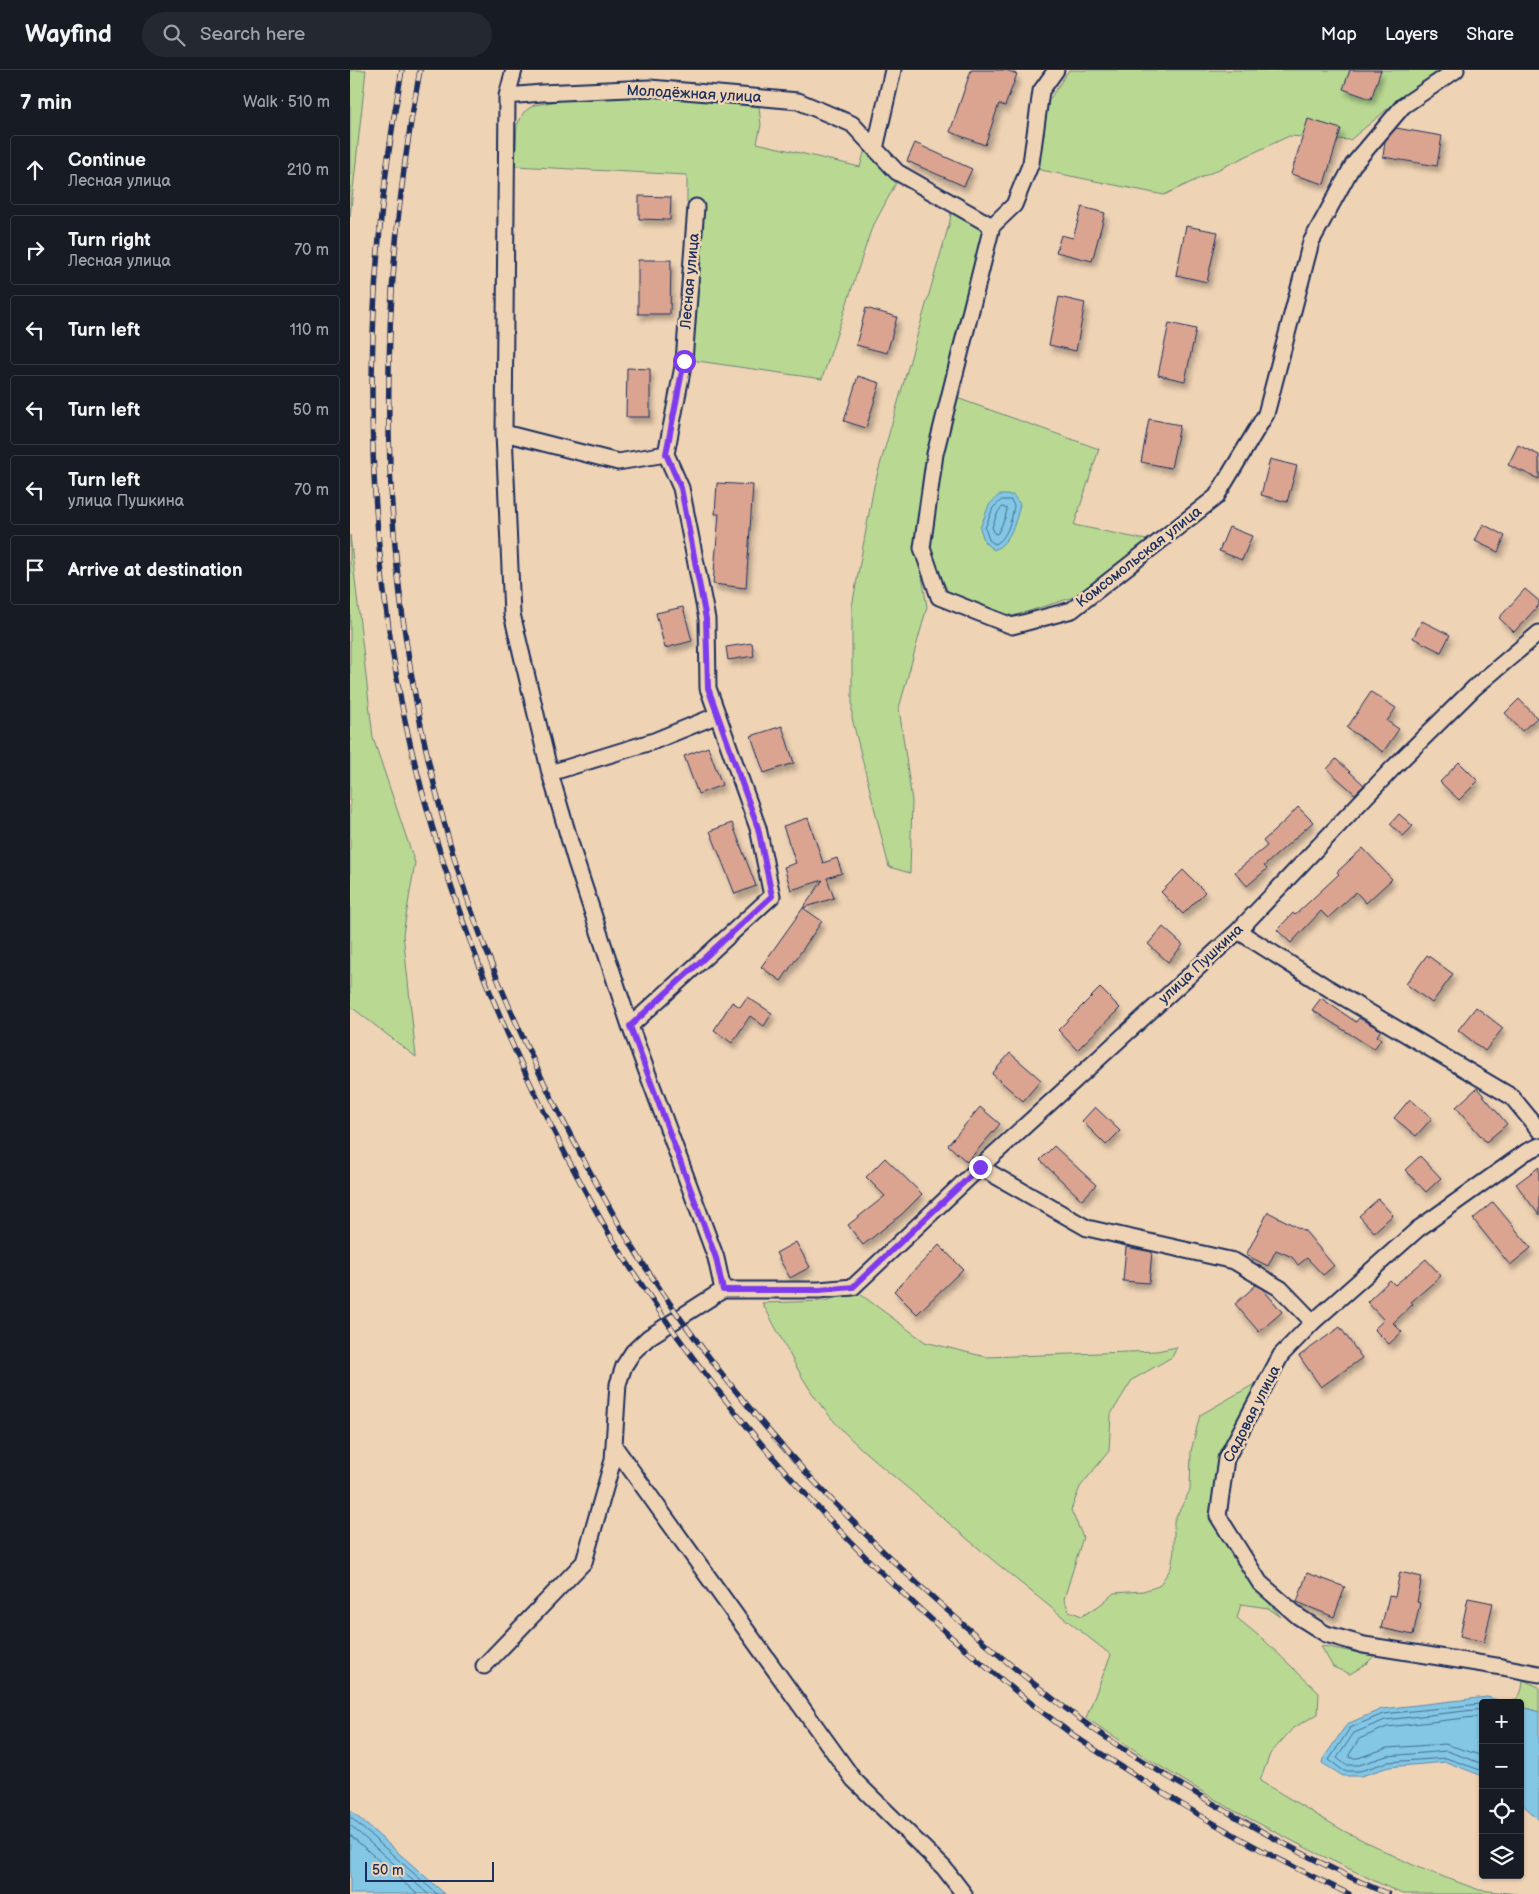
<!DOCTYPE html>
<meta charset="utf-8">
<style>
body{margin:0;font-family:"Balsamiq Sans",sans-serif;background:#242831;color:#f1f3f6}
.controls{position:absolute;right:15px;bottom:15px;display:grid;overflow:hidden;border-radius:5px;box-shadow:0 1px 4px #0004}
.controls button{width:45px;height:45px;display:grid;place-items:center;padding:0;border:0;border-bottom:1px solid #363941;background:#171b24;color:#f1f3f6;font:25px sans-serif}
.scale{position:absolute;left:15px;bottom:12px;width:129px;box-sizing:border-box;padding-left:5px;border:2px solid #1b2f5e;border-top:0;font-size:14px;line-height:18px;white-space:nowrap;color:#1b2f5e;-webkit-text-stroke:4px #efd3b5;paint-order:stroke}
.stop{position:absolute;width:15px;height:15px;margin:-11px;border:4px solid #7c3aed;border-radius:50%;background:#fff}
.stop.end{background:#7c3aed;border-color:#fff;box-shadow:0 1px 5px #0008}
.list{margin:0;padding:0;list-style:none}
h2{display:flex;justify-content:space-between;align-items:center;height:65px;margin:0;padding:0 20px;font-size:21px}
h2 small{font-size:16px;font-weight:400;color:#9ea1a6}
.list li{display:grid;grid-template-columns:32px 1fr auto;gap:15px;align-items:center;box-sizing:border-box;height:70px;margin:0 10px 10px;padding:0 10px;border:1px solid #363941;border-radius:5px}
.list b{display:block;font-size:19px;white-space:nowrap}
.list p{margin:0;font-size:16px;white-space:nowrap;color:#9ea1a6}
.list em{font-size:16px;font-style:normal;color:#9ea1a6}
.icon{flex:none;width:28px;height:28px;fill:none;stroke:currentColor;stroke-width:2;stroke-linecap:round;stroke-linejoin:round}
.map{position:relative;flex:none;width:1189px;height:1824px;overflow:hidden}
header{display:flex;align-items:center;gap:30px;box-sizing:border-box;height:70px;padding:0 25px;background:#171b24;border-bottom:1px solid #363941}
header strong{font-size:24px}
nav{display:flex;gap:28px;margin-inline-start:auto;font-size:18px}
.search{width:350px;height:45px;background:#242831;display:flex;align-items:center;gap:12px;box-sizing:border-box;padding:0 18px;border-radius:28px;color:#9ea1a6;font-size:19px}
main{display:flex}
aside{flex:1;background:#171b24}
.map>svg:first-child{display:block}
.green{fill:#b9d992;stroke:#6a8478}
.water{fill:#84c7e5;stroke:#5a8aaf}
.lines{fill:none;stroke-linecap:round;stroke-linejoin:round}
.shore{stroke:#456c94;stroke-width:1}
.building{fill:#daa490;stroke:#1b2f5e;filter:url(#shadow)}
.street-casing{stroke:#1b2f5e;stroke-width:19}
.street{stroke:#efd3b5;stroke-width:15}
.rail-casing{stroke:#1b2f5e;stroke-width:5.5}
.rail{stroke:#efd3b5;stroke-width:4;stroke-dasharray:11;stroke-linecap:butt}
.route{stroke:#7c3aed;stroke-width:6}
.labels{text-anchor:middle;dominant-baseline:central;stroke-width:5;stroke-linejoin:round;paint-order:stroke}
.street-label{font-size:15px;fill:#1b2f5e;stroke:#efd3b5}
</style>
<header>
<strong>Wayfind</strong>
<div class="search"><svg class="icon" aria-label="search" viewBox="0 0 24 24"><circle cx="10" cy="10" r="6"/><path d="M15 15l6 6"/></svg>Search here</div>
<nav><a>Map</a><a>Layers</a><a>Share</a></nav>
</header>
<main>
<aside>
<h2>7 min<small>Walk · 510 m</small></h2>
<ul class="list">
<li><svg class="icon" aria-label="ahead" viewBox="0 0 24 24"><path d="M12 20V5M6 11l6-6 6 6"/></svg><div><b>Continue</b><p>Лесная улица</p></div><em>210 m</em></li>
<li><svg class="icon" aria-label="right" viewBox="0 0 24 24"><path d="M7 20v-9h11M14 6l5 5-5 5"/></svg><div><b>Turn right</b><p>Лесная улица</p></div><em>70 m</em></li>
<li><svg class="icon" aria-label="left" viewBox="0 0 24 24"><path d="M17 20v-9H6M10 6l-5 5 5 5"/></svg><div><b>Turn left</b></div><em>110 m</em></li>
<li><svg class="icon" aria-label="left" viewBox="0 0 24 24"><path d="M17 20v-9H6M10 6l-5 5 5 5"/></svg><div><b>Turn left</b></div><em>50 m</em></li>
<li><svg class="icon" aria-label="left" viewBox="0 0 24 24"><path d="M17 20v-9H6M10 6l-5 5 5 5"/></svg><div><b>Turn left</b><p>улица Пушкина</p></div><em>70 m</em></li>
<li><svg class="icon" aria-label="arrive" viewBox="0 0 24 24"><path d="M6 21V4h12l-3 4 3 4H6"/></svg><div><b>Arrive at destination</b></div></li>
</ul>
</aside>
<div class="map">
<svg width="1189" height="1824" viewBox="0 0 1189 1824">
<defs>
<filter id="shadow"><feDropShadow dx="3" dy="5.5" stdDeviation="2.5" flood-color="#0004"/></filter>
</defs>
<rect width="100%" height="100%" fill="#efd3b5"/>
<filter id="ink" filterUnits="userSpaceOnUse"><feTurbulence type="fractalNoise" baseFrequency=".02" numOctaves="2"/><feDisplacementMap in="SourceGraphic" scale="10" xChannelSelector="R" yChannelSelector="G"/><feConvolveMatrix kernelMatrix="1 2 1 2 8 2 1 2 1" color-interpolation-filters="sRGB"/></filter>
<g filter="url(#ink)">
<!-- green -->
<path class="green" d="M0,0h16l-16,147z
M719,0h372l-39,27 -52,43 -61,-4 -125,59 -128,-26 13,-69z
M284,27l42,1 83,9 2,18 -4,18 103,24 5,-18 31,34 -25,47 -49,149 -131,-19 12,-155 -16,-2v-28l-172,-9 2,-41 7,-13 10,-7 36,-6z
M601,141l34,18 -67,323 9,55 -28,101 13,93 -2,72 -21,-6 -37,-149v-111l22,-121 76,-265z
M604,327l145,52 -25,76 77,16 -80,57 -58,18 -64,-22 -22,-47 13,-92z
M0,465l23,203 42,125 -12,71 13,123 -66,-51z
M506,1221l69,51 61,15 171,-6 20,-4 -5,10 -40,23 -21,34 -2,37 -29,36 -9,23 12,27 -19,62 5,12 13,5 18,-11 14,-12 29,-2 16,-5 12,-18 3,-18v-29l16,-31 1,-39 9,-36 58,-33 -40,79 -8,52 18,36 18,28 35,40 -13,-9 -27,-4 -4,14 27,22 55,53 -1,21 -25,14 -23,26 -10,27 84,50 73,36 62,23 38,4h-115l-92,-44 -77,-40 -80,-48 -67,-44 25,-63c-64,-50 -127,-101 -188,-154 -30,-26 -64,-51 -90,-81 -31,-34 -48,-78 -71,-117l63,-2z
M971,1576l7,1 46,9 -8,8 -16,10 -17,-7z
M1173,1610l16,7v25l-19,-6v-3l-13,-1c13,-2 15,-9 16,-22z"/>
<!-- water -->
<path class="water" d="M649,425h14l7,9c-4,17 -9,38 -26,46l-9,-7 -5,-15 9,-23z
M1137,1627l22,6h-26v73l-37,-14 -57,5 -28,9h-18l-21,-13 1,-4 24,-35 35,-15z
M1170,1636l19,6v108l-19,-18z
M0,1740l95,84h-95z"/>
<g class="lines">
<!-- shore -->
<path class="shore" d="M652,430h9l3,6c-2,12 -7,34 -19,38l-6,-4 -4,-12 8,-20z
M653,437l4,2 -2,9 -7,15 -3,1 -3,-7 6,-15z
M1133,1639l-98,11 -31,13 -17,25 9,7h13l28,-9 60,-5 36,13
M1133,1646l-96,11 -28,12 -10,16 1,3h8l29,-10 58,-4 38,12
M1133,1701l-37,-13 -58,4 -28,9h-16l-15,-11 21,-32 33,-14 107,-11
M0,1747l87,77
M0,1755l78,69
M0,1765l67,59"/>
</g>
<!-- building -->
<path class="building" d="M621,0h35l11,4 -12,32 -6,-2 -14,41 -35,-13z
M1000,0h31l-10,29 -28,-10z
M958,49l33,10 -17,55 -33,-10z
M1046,58l46,8 -5,30 -54,-9 2,-16z
M565,73l57,26 -8,17 -57,-25z
M289,126l32,1 -1,23 -31,-1z
M732,137l23,6 -13,48 -36,-9 5,-17 12,3z
M836,156l32,6 -11,50 -31,-7z
M288,190h33l-1,54h-32z
M709,227l26,6 -9,48 -27,-6z
M516,238l31,9 -10,36 -31,-8z
M819,253l27,6 -11,52 -27,-6z
M277,298l23,1v48h-24z
M508,306l22,7 -14,45 -22,-7z
M799,349l31,6 -9,43 -30,-6z
M1168,375l21,10v24l-31,-14z
M920,389l27,7 -10,36 -26,-7z
M367,413l36,2 -7,103 -33,-4 6,-70h-4z
M1133,454l22,12 -7,16 -23,-11z
M879,457l23,9 -10,24 -23,-9z
M1175,519l14,12v4l-25,27 -15,-14z
M333,537l9,34 -27,7 -9,-35z
M1072,551l28,14 -9,17 -28,-14z
M402,573l2,13 -26,4 -2,-13z
M1021,622l25,16 -9,13 12,8 -16,23 -36,-24z
M1169,629l18,19 -15,13 -17,-18z
M432,656l12,37 -30,10 -13,-37z
M358,677l14,38 -24,9 -14,-38z
M986,689l28,26 -9,9 -28,-25z
M1109,692l19,19 -19,19 -19,-18z
M948,737l15,15 -49,44 3,3 -20,17 -12,-14 32,-26 -4,-5 23,-21z
M1049,744l14,12 -10,10 -13,-12z
M458,748l15,45 14,-5 5,15 -15,5 7,20 -31,10 20,-28 -32,10 -7,-23 12,-4 -13,-37z
M382,753l24,63 -21,8 -25,-63z
M1013,778l29,31 -26,24 -10,-11 -28,26 -7,-7 -30,32 -14,-13 16,-17 2,2 44,-41 -2,-2z
M833,800l22,22 -22,22 -22,-22z
M453,838l19,13 -41,60 -20,-14z
M813,857l20,18 -15,17 -20,-18z
M1077,885l26,19 -21,29 -26,-19z
M750,918l20,20 -43,42 -19,-20z
M397,927l25,16 -8,13 -14,-10 -18,27 -18,-13 18,-28 8,5z
M971,928l35,24 3,-4 22,12 -4,6 4,3 -7,10 -62,-39z
M1126,937l27,21 -18,23 -27,-21z
M660,983l31,27 -18,21 -31,-27z
M1127,1018l30,36 -21,18 -30,-35z
M1060,1029l22,19 -16,18 -22,-18z
M630,1037l20,17 -33,38 -19,-17z
M745,1037l25,24 -14,14 -24,-24z
M704,1076l42,39 -14,15 -42,-40z
M1070,1086l21,22 -15,14 -21,-22z
M535,1088l37,36 -20,20 -39,31 -15,-20 37,-29 -19,-19z
M1189,1097v48l-23,-31z
M1028,1129l15,16 -19,17 -15,-16z
M1143,1132l38,46 -21,17 -37,-46z
M918,1142l37,19 29,35 -11,9 -16,-17 -9,7 -6,-8 -16,-7 -8,16 -22,-11z
M446,1172l14,25 -20,11 -14,-25z
M589,1175l24,24 -46,45 -23,-23z
M776,1177l26,5 -3,31 -26,-2z
M1076,1189l15,17 -30,26 2,2 -20,19 9,9 -13,12 -15,-15 10,-9 -17,-18 23,-22 5,5z
M906,1215l6,3 20,24 -23,20 -24,-28z
M990,1257l22,31 -41,29 -22,-31z
M1050,1502l22,5 -5,25 3,1 -7,32 -32,-7 8,-32 6,1z
M957,1503l38,14 -11,30 -37,-15z
M1118,1528l25,5 -9,39 -24,-6z"/>
<g class="lines">
<defs>
<path id="street" d="M164,0l-7,26 -3,337 8,181 38,159 26,89 54,164 86,232 7,32
M706,0l-15,21 -10,72 -17,42 -22,21 -57,228 -13,94 17,49 73,29 60,-16 144,-113 50,-83 45,-172 42,-77 50,-59 53,-36
M157,26l35,-3 108,-5 148,13 54,23 45,48 95,54
M525,79l18,-79
M154,363l114,29 48,-8
M200,703l104,-32 64,-26
M888,861l90,57 184,109 27,33
M280,956l142,-130 -14,-68 -50,-140 -1,-69 -26,-131 -15,-34 18,-93 12,-154
M1189,1076l-13,6 -108,77 -105,93 -32,33 -55,104 -8,57 42,67 39,34 27,17 38,11 138,22 37,7
M630,1097l107,61 147,33 47,28 32,33
M264,1376l240,334 90,88 20,26
M134,1596l100,-104 29,-102 5,-76 6,-18 9,-14 16,-15 74,-47h96l34,-3 127,-120 258,-236 154,-162 82,-81 65,-55"/>
</defs>
<!-- street casing -->
<use href="#street" class="street-casing"/>
<!-- street -->
<use href="#street" class="street"/>
<defs>
<path id="rail" d="M52,0c-37,200 -41,408 -5,609 13,76 35,152 60,225 30,88 68,173 111,255 14,26 28,53 43,78 117,189 272,356 450,489 26,20 55,37 83,55 66,42 134,80 205,113
M70,0c-50,263 -42,543 38,800 29,92 69,182 114,268 23,43 45,86 72,127 84,129 187,243 303,345 47,42 96,83 148,120 46,32 95,60 143,88 49,28 98,54 150,76"/>
</defs>
<!-- rail casing -->
<use href="#rail" class="rail-casing"/>
<!-- rail -->
<use href="#rail" class="rail"/>
</g>
</g>
<g class="lines" filter="url(#ink)">
<!-- route -->
<path class="route" d="M334,291l-18,93 15,34 25,131 2,69 50,140 14,68 -142,130 86,232 7,32h96l34,-3 127,-120"/>
</g>
<g class="labels">
<!-- street labels -->
<g class="street-label">
<text transform="translate(344 24) rotate(3)">Молодёжная улица</text>
<text transform="translate(340 211) rotate(-85)">Лесная улица</text>
<text transform="translate(789 487) rotate(-38)">Комсомольская улица</text>
<text transform="translate(851 894) rotate(-43)">улица Пушкина</text>
<text transform="translate(902 1344) rotate(-63)">Садовая улица</text>
</g>
</g>
</svg>
<div class="controls">
<button>+</button>
<button>−</button>
<button><svg class="icon" aria-label="locate" viewBox="0 0 24 24"><circle cx="12" cy="12" r="6"/><path d="M12 2v4M12 18v4M2 12h4M18 12h4"/></svg></button>
<button><svg class="icon" aria-label="layers" viewBox="0 0 24 24"><path d="M12 4l9 5-9 5-9-5zM3 14l9 5 9-5"/></svg></button>
</div>
<div class="scale">50 m</div>
<div class="stop" style="left:334px;top:291px"></div>
<div class="stop end" style="left:630px;top:1097px"></div>
</div>
</main>
